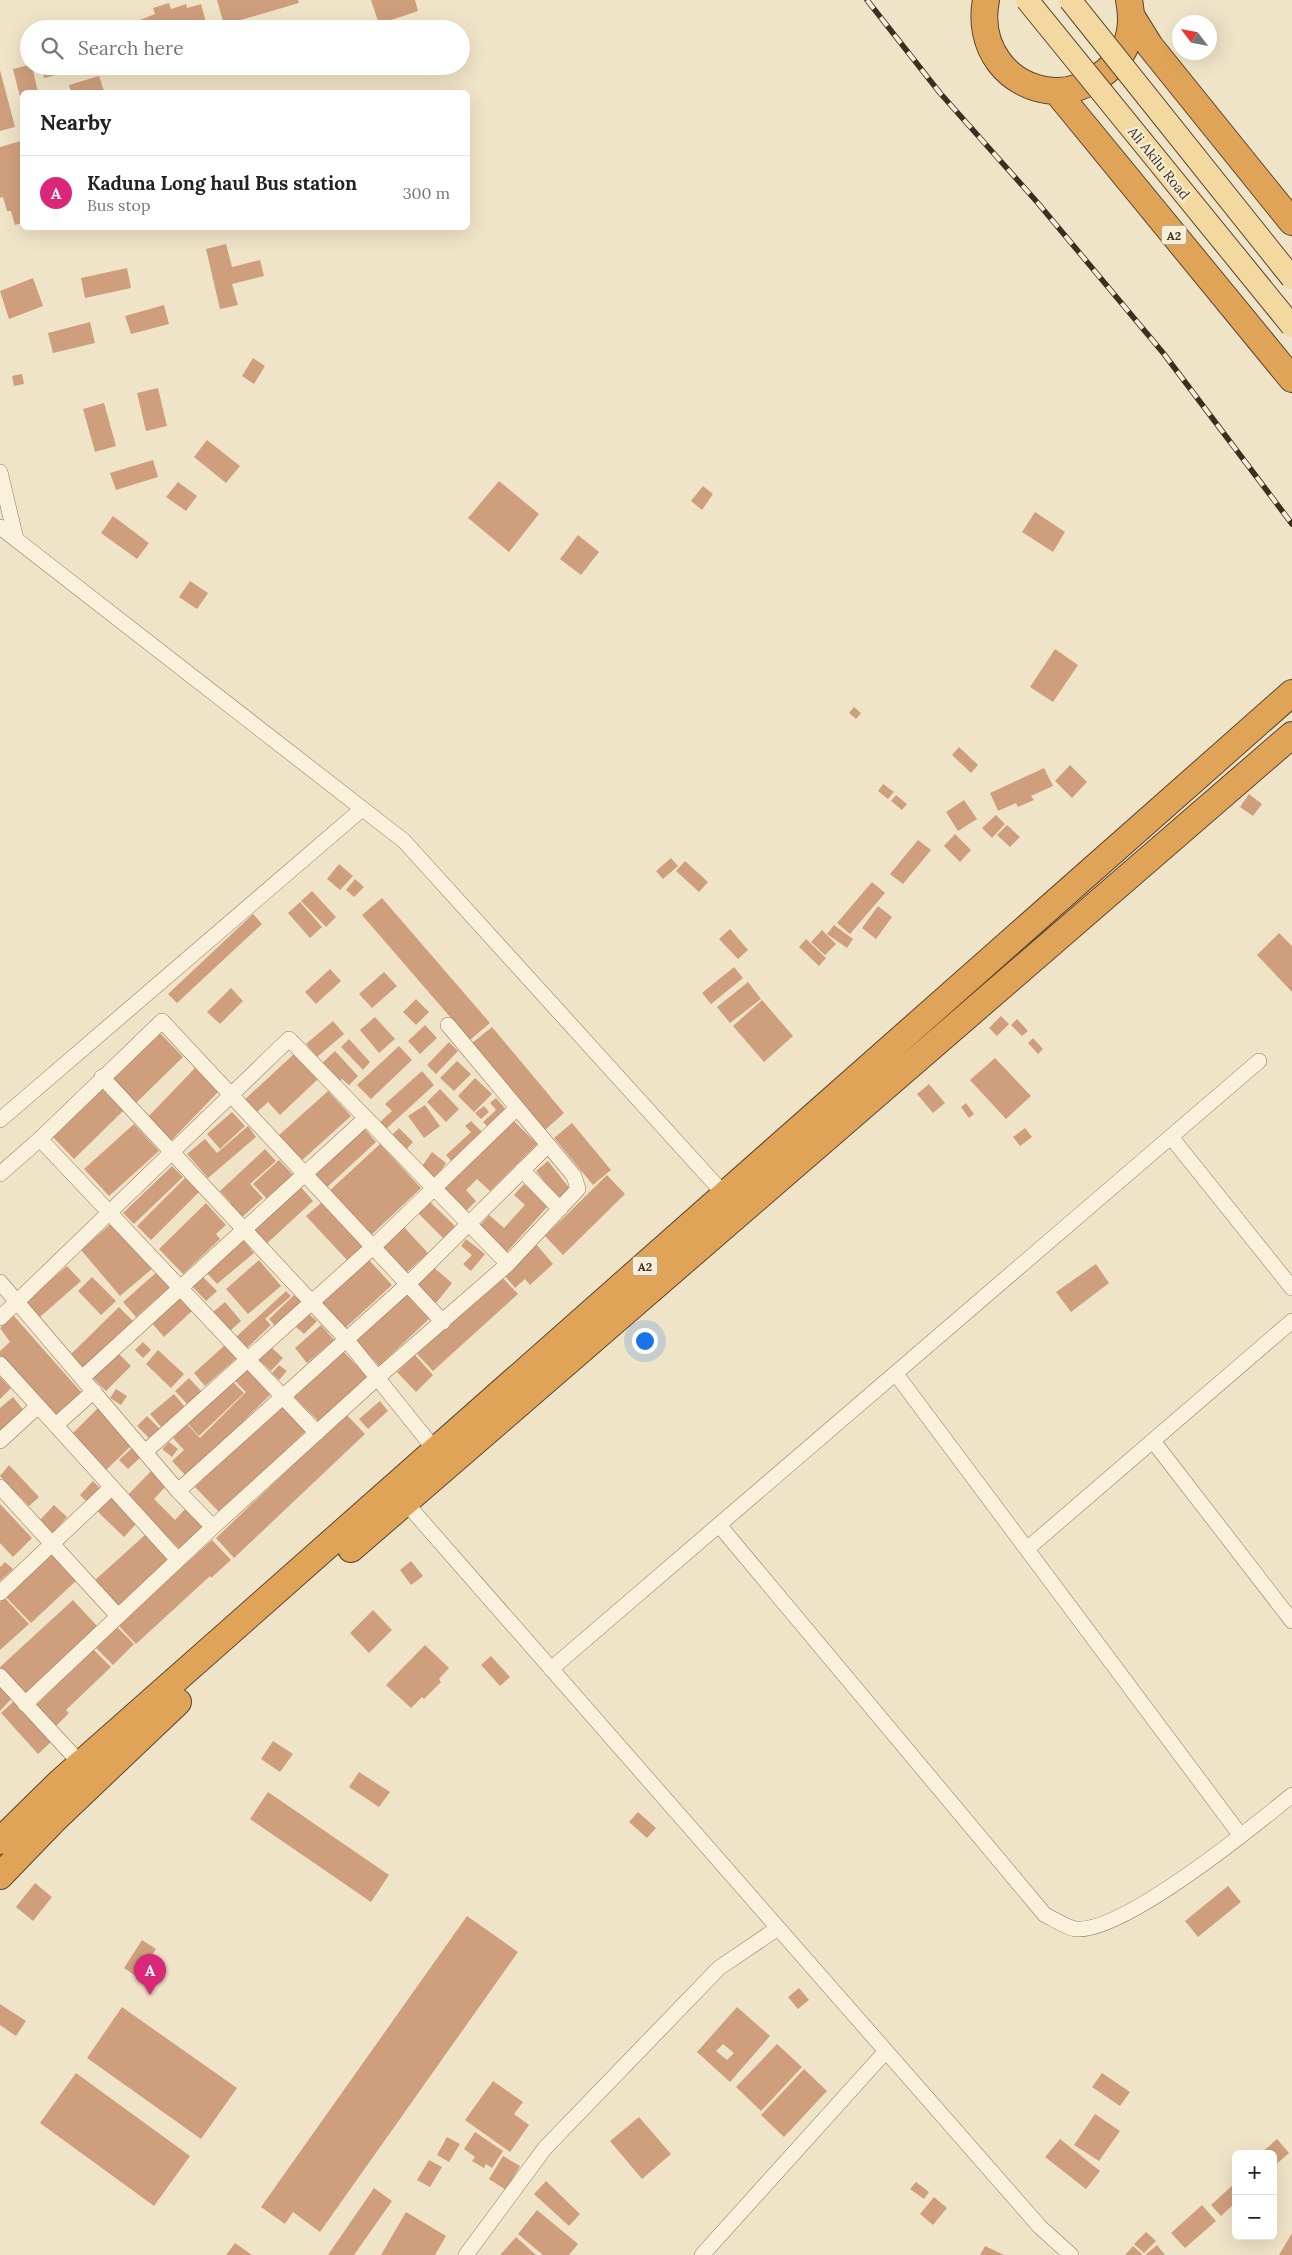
<!DOCTYPE html>
<meta charset="utf-8">
<style>
body{margin:0;font-family:Lora,serif;background:#f6f6f6;color:#222}
.controls{position:absolute;right:15px;bottom:15px;display:grid;overflow:hidden;border-radius:8px;box-shadow:0 5px 20px #0002}
.controls button{width:45px;height:45px;display:grid;place-items:center;padding:0;border:0;border-bottom:1px solid #e0e0e0;background:#fff;color:#222;font:25px sans-serif}
.compass{position:absolute;left:1172px;top:15px;width:45px;height:45px;border-radius:50%;background:#fff;box-shadow:0 5px 20px #0002;rotate:302deg}
.you{position:absolute;left:644px;top:1340px;width:18px;height:18px;margin:-12px;border:4px solid #fff;border-radius:50%;background:#1a73e8;box-shadow:0 0 0 8px #1a73e833}
.badge{display:grid;place-items:center;width:32px;height:32px;border-radius:50%;background:#db2777;color:#fff;font-size:16px;font-weight:700}
.pin{position:absolute;translate:-50% -41px;filter:drop-shadow(0 1px 2px #0008)}
.pin::after{content:'';position:absolute;top:26px;width:18px;height:15px;background:inherit;clip-path:polygon(0 0,100% 0,50% 100%)}
.list{margin:0;padding:0;list-style:none}
h2{display:flex;justify-content:space-between;align-items:center;height:65px;margin:0;padding:0 20px;font-size:21px}
h2 small{font-size:16px;font-weight:400;color:#767676}
.list li{display:grid;grid-template-columns:32px 1fr auto;gap:15px;align-items:center;box-sizing:border-box;height:75px;padding:0 20px;border-top:1px solid #e0e0e0}
.list b{display:block;font-size:19px;white-space:nowrap}
.list p{margin:0;font-size:16px;white-space:nowrap;color:#767676}
.list em{font-size:16px;font-style:normal;color:#767676}
.icon{flex:none;width:28px;height:28px;fill:none;stroke:currentColor;stroke-width:2;stroke-linecap:round;stroke-linejoin:round}
.map{position:relative;flex:none;width:1292px;height:2255px;overflow:hidden}
.search{position:absolute;background:#fff;box-shadow:0 5px 20px #0002;left:20px;top:20px;width:450px;height:55px;display:flex;align-items:center;gap:12px;box-sizing:border-box;padding:0 18px;border-radius:28px;color:#767676;font-size:19px}
.panel{position:absolute;background:#fff;box-shadow:0 5px 20px #0002;left:20px;top:90px;width:450px;height:140px;border-radius:8px}
.map>svg:first-child{display:block}
.building{fill:#cf9f7d;fill-rule:evenodd}
.lines{fill:none;stroke-linecap:round;stroke-linejoin:round}
.street-casing{stroke:#8d765c;stroke-width:16}
.highway-casing{stroke:#5b4430;stroke-width:28}
.street{stroke:#faf1dc;stroke-width:15}
.highway{stroke:#e0a458;stroke-width:26}
.rail-casing{stroke:#3d2e20;stroke-width:5.5}
.rail{stroke:#f7eed8;stroke-width:4;stroke-dasharray:11;stroke-linecap:butt}
.primary-bridge-casing{stroke:#5b4430;stroke-width:24;stroke-linecap:butt}
.primary-bridge{stroke:#f3d9a0;stroke-width:22}
.labels{text-anchor:middle;dominant-baseline:central;stroke-width:4.5;stroke-linejoin:round;paint-order:stroke}
.shield{fill:#f7eed8;stroke:#756857;stroke-width:1}
.shield-label{font-size:12px;font-weight:bold;fill:#3d2e20}
.street-label{font-size:14px;fill:#3d2e20;stroke:#f7eed8}
</style>
<div class="map">
<svg width="1292" height="2255" viewBox="0 0 1292 2255">
<rect width="100%" height="100%" fill="#f0e4c8"/>
<!-- building -->
<path class="building" d="M217,0h81l1,3 -75,22z
M371,0h44l3,11 -39,13z
M169,3l2,6 15,-5 1,4 14,-4 7,25h-80l-1,-4 28,-11 -2,-6z
M281,21l2,8h-29l-1,-1z
M29,65l3,1 6,26h-16l-1,9 -8,-32z
M41,66h44v1l-41,11z
M163,66h23v1l-22,5z
M0,70l15,57 -15,4z
M99,76l5,15 -33,1 -2,-7z
M21,141l1,82 -7,2 -4,-14h-4l-4,-14 -3,1v-51z
M226,244l6,23 28,-7 4,16 -32,8 6,21 -18,4 -14,-60z
M127,268l4,20 -46,10 -4,-20z
M33,278l10,28 -34,13 -9,-28z
M164,305l5,19 -38,10 -6,-18z
M90,322l5,21 -42,10 -5,-20z
M253,358l12,8 -11,18 -12,-8z
M22,374l2,10 -10,2 -2,-10z
M158,388l9,38 -21,5 -9,-38z
M104,403l12,43 -21,6 -12,-43z
M207,440l33,26 -14,17 -32,-26z
M153,460l5,17 -42,13 -6,-17z
M499,481l40,33 -30,38 -41,-34z
M178,482l19,14 -11,15 -20,-14z
M703,486l10,8 -11,16 -11,-9z
M1035,512l30,20 -12,20 -31,-20z
M113,516l36,27 -12,16 -36,-26z
M578,535l21,17 -18,23 -21,-16z
M190,581l18,12 -11,16 -18,-12z
M1055,649l23,16 -25,37 -23,-15z
M854,707l7,6 -5,6 -7,-6z
M959,747l19,18 -7,8 -19,-18z
M1070,765l17,17 -15,16 -17,-17z
M1044,768l9,18 -22,10 3,4 -16,7 -2,-4 -18,8 -8,-18z
M883,784l11,8 -6,7 -10,-8z
M1249,794l13,10 -9,12 -13,-9z
M896,795l11,9 -5,6 -11,-9z
M964,800l13,19 -19,12 -12,-19z
M996,815l9,9 -13,14 -10,-10z
M1007,825l13,12 -10,10 -13,-12z
M955,834l16,16 -11,12 -16,-16z
M918,840l13,10 -28,34 -13,-10z
M671,858l7,8 -15,13 -7,-8z
M685,861l23,21 -9,10 -23,-21z
M339,864l14,12 -13,14 -13,-11z
M355,879l9,8 -10,10 -8,-7z
M872,882l13,11 -35,41 -13,-11z
M312,891l24,26 -10,10 -25,-26z
M382,898l108,125 -20,17 -108,-125z
M300,902l22,25 -12,11 -22,-25z
M878,906l14,11 -16,22 -14,-11z
M253,914l9,10 -85,79 -9,-9z
M834,925l19,14 -6,9 -20,-14z
M730,929l18,21 -10,9 -19,-20z
M822,930l14,14 -11,11 -14,-13z
M1279,933l13,13v46l-35,-37z
M806,939l20,19 -7,8 -20,-19z
M734,967l9,11 -32,26 -9,-11z
M330,969l11,12 -25,23 -11,-12z
M384,972l13,14 -25,22 -13,-14z
M748,982l13,17 -31,24 -13,-16z
M231,988l12,13 -23,23 -13,-12z
M416,999l13,13 -13,13 -13,-13z
M762,1000l31,36 -29,26 -31,-36z
M1001,1016l8,8 -12,12 -8,-8z
M375,1017l20,22 -16,14 -19,-23z
M1017,1019l11,12 -6,5 -11,-11z
M333,1021l11,13 -27,23 -11,-13z
M425,1025l12,13 -17,16 -12,-13z
M492,1027l72,86 -19,17 -73,-87z
M158,1031l25,26 -49,48 -24,-26z
M1033,1038l10,11 -5,5 -10,-11z
M349,1039l21,23 -7,8 -22,-23z
M449,1042l9,9 -22,23 -9,-9z
M399,1046l13,14 -41,39 -14,-14z
M335,1051l23,25 -9,9 -7,-6 -3,3 -18,-18z
M294,1054l24,25 -38,36 -12,-13 -14,13 -12,-13z
M995,1058l36,38 -25,23 -36,-39z
M457,1061l14,13 -17,17 -14,-13z
M195,1068l23,24 -49,51 -24,-23z
M422,1071l12,14 -48,44 -6,-7 12,-11 -7,-7z
M475,1078l17,16 -18,18 -16,-16z
M929,1084l16,19 -12,10 -16,-19z
M98,1085l25,26 -49,48 -25,-26z
M440,1089l19,20 -13,13 -19,-20z
M328,1091l23,25 -51,46 -23,-25z
M496,1098l13,15 -19,16 -7,-7 13,-12 -6,-7z
M966,1103l8,11 -5,4 -8,-11z
M425,1105l15,21 -16,12 -16,-22z
M484,1106l5,6 -8,7 -6,-6z
M232,1112l13,14 -25,23 -13,-15z
M511,1118l26,26 -47,47 -13,-12 -11,11 10,11 -12,12 -24,-24z
M471,1121l13,13 -31,29 -7,-8 25,-23 -6,-6z
M572,1123l39,47 -18,15 -39,-47z
M134,1124l25,27 -50,45 -25,-27z
M248,1126l8,11 -48,41 -21,-24 18,-15 12,14z
M363,1127l13,15 -52,48 -13,-14z
M399,1128l14,14 -9,10 -15,-14z
M1025,1128l7,9 -12,9 -7,-9z
M380,1144l41,44 -53,50 -41,-45z
M265,1149l11,12 -26,23 13,14 -24,22 -12,-14 4,-3 -11,-12z
M432,1152l14,11 -11,17 -15,-11z
M279,1160l14,15 -26,24 -14,-15z
M548,1161l23,29 -12,10 -23,-29z
M172,1166l11,11 -49,47 -11,-11z
M607,1175l18,19 -62,61 -18,-19z
M185,1178l14,14 -48,48 -14,-14z
M524,1184l24,22 -43,48 -28,-25 12,-14 15,13 21,-23 -11,-10z
M300,1186l13,15 -50,46 -14,-15z
M429,1201l26,25 -12,12 -25,-25z
M206,1203l20,22 -10,9 4,5 -37,35 -24,-25z
M321,1203l41,43 -15,14 -41,-44z
M114,1221l39,47 -33,28 -39,-46z
M403,1226l25,27 -22,20 -25,-26z
M466,1239l19,15 -14,17 -8,-7 9,-9 -11,-9z
M243,1240l11,13 -37,31 -11,-12z
M536,1244l17,20 -23,21 -5,-6 -10,9 -12,-14z
M368,1259l24,26 -49,45 -23,-27z
M259,1260l22,26 -33,28 -22,-25z
M1096,1264l13,19 -38,29 -15,-20z
M67,1266l14,15 -41,36 -14,-16z
M432,1266l20,17 -16,20 -21,-17z
M158,1271l13,15 -35,31 -13,-15z
M202,1276l15,15 -11,10 -14,-15z
M501,1276l17,18 -85,77 -16,-17z
M92,1277l24,24 -15,14 -23,-24z
M286,1291l5,5 -26,23 6,6 -24,23 -11,-11z
M404,1292l25,27 -50,47 -25,-27z
M180,1295l13,15 -29,27 -13,-15z
M294,1295l8,8 -26,24 -7,-8z
M225,1302l16,19 -11,10 -17,-19z
M119,1307l14,14 -49,47 -13,-14z
M309,1314l8,7 -13,13 -8,-7z
M14,1316l67,76 -28,25 -53,-61v-5l10,-9 -10,-14z
M321,1325l13,15 -27,23 -12,-15z
M143,1342l8,8 -8,8 -8,-8z
M225,1345l12,13 -32,28 -11,-13z
M271,1347l12,11 -12,13 -12,-11z
M341,1349l26,27 -48,46 -26,-26z
M158,1350l26,24 -13,14 -25,-24z
M118,1353l13,13 -25,25 -13,-13z
M415,1355l18,20 -17,17 -19,-20z
M279,1365l8,6 -8,9 -7,-7z
M247,1369l24,25 -84,83 -15,-16 12,-11 -11,-12 14,-14 13,14 46,-46 -11,-11z
M0,1377l11,11 -11,11z
M189,1378l14,15 -14,13 -14,-15z
M233,1382l11,11 -45,43 -11,-12z
M116,1389l11,7 -6,9 -11,-7z
M174,1394l11,13 -24,20 -11,-13z
M13,1397l12,15 -25,20v-24z
M380,1401l8,10 -20,18 -9,-10z
M280,1404l26,27 -86,82 -25,-26z
M98,1408l35,36 -27,26 -34,-36z
M346,1414l19,20 -131,124 -18,-20z
M147,1416l14,14 -10,10 -14,-14z
M169,1442l9,7 -6,8 -10,-8z
M133,1447l9,9 -14,13 -9,-9z
M9,1465l30,32 -10,9 -29,-30z
M153,1469l15,15 -14,15 21,21 11,-12 18,17 -24,24 -54,-52z
M93,1481l8,8 -13,14 -8,-8z
M110,1497l27,26 -13,14 -27,-26z
M0,1504l32,34 -19,19 -13,-14z
M54,1505l13,12 -14,16 -14,-12z
M145,1535l23,26 -51,46 -23,-26z
M212,1540l19,20 -20,18 -1,-2 -74,68 -18,-19z
M52,1552l26,27 -47,44 -26,-27z
M411,1561l12,15 -12,9 -11,-15z
M5,1562l8,7 -13,12v-14z
M5,1598l24,26 -29,26v-48z
M73,1600l25,27 -73,67 -25,-27z
M373,1610l19,20 -23,23 -19,-20z
M117,1627l17,17 -21,21 -17,-17z
M425,1645l24,23 -10,11 2,3 -17,17 -2,-2 -11,11 -25,-23z
M93,1649l18,18 -45,43 3,3 -13,13 -20,-21z
M491,1656l19,21 -10,9 -19,-21z
M0,1683l14,13 -14,15z
M14,1701l37,41 -13,12 -37,-41z
M273,1741l20,13 -13,18 -19,-13z
M359,1772l31,20 -11,15 -30,-20z
M268,1792l121,83 -18,27 -121,-83z
M638,1812l18,16 -9,10 -18,-16z
M35,1883l17,14 -19,24 -17,-14z
M1228,1886l13,16 -43,35 -13,-16z
M467,1916l51,36 -198,280 -27,-20 -8,12 -24,-17z
M142,1940l14,9 -19,28 -13,-9z
M799,1988l10,12 -11,9 -10,-12z
M0,2004l26,17 -10,15 -16,-11z
M122,2007l115,81 -36,51 -114,-81z
M737,2007l33,29 -40,46 -33,-30zM723,2044l11,9 -7,7 -11,-9z
M777,2044l25,23 -41,44 -25,-24z
M804,2069l23,22 -43,46 -23,-22z
M76,2073l114,83 -36,50 -114,-83z
M1102,2073l28,19 -10,14 -28,-19z
M493,2081l30,21 -9,12 15,11 -19,27 -45,-32z
M1095,2114l25,17 -21,30 -25,-16z
M639,2117l32,37 -29,25 -32,-38z
M475,2132l28,19 -11,17 -6,-4 -2,4 -12,-7 3,-4 -11,-8z
M447,2137l13,7 -11,18 -12,-7z
M1060,2139l40,32 -14,18 -41,-32z
M1277,2139l12,14 -16,14v-13h-13z
M503,2156l17,10 -14,24 -17,-11z
M429,2160l13,7 -12,20 -13,-7z
M546,2181l34,33 -11,12 -35,-32z
M916,2182l13,10 -5,7 -14,-10z
M1236,2182v20l-15,14 -10,-11z
M374,2188l18,13 -38,54h-26z
M934,2197l13,11 -14,17 -13,-11z
M1202,2205l14,16 -31,27 -14,-15z
M537,2210l41,34 -9,11h-26l-25,-21z
M406,2212l40,24 -11,19h-54z
M1146,2232l10,9 -12,12 -10,-9z
M1292,2233v22h-13z
M516,2237l20,18h-36z
M235,2243l17,12h-26z
M1157,2245l8,10h-20z
M985,2246l19,9h-24z
M1133,2246l9,8 -1,1h-16z"/>
<g class="lines">
<defs>
<path id="street" d="M0,472l16,67
M0,527l404,314 321,354
M102,1077l244,262 90,112
M0,1120l362,-311
M1171,1137l121,151
M40,1139l277,294
M522,1170l38,39
M0,1174l40,-35 122,-118 281,301
M0,1282l178,209
M0,1318l289,-279 219,225
M0,1364l178,196
M896,1374l345,462
M82,1378l284,-260
M56,1425l38,-34
M0,1441l38,-35
M1153,1441l139,180
M145,1452l228,-205 144,-139
M0,1487l118,129
M406,1503l634,724 31,28
M719,1525l326,390c9,4 22,13 31,14 47,4 177,-102 216,-134
M213,1527l-35,-36 230,-207 140,-139
M1027,1549l265,-228
M0,1593l112,-106
M551,1669l708,-608
M0,1676l81,88
M25,1704l188,-177 164,-149 131,-114 70,-75 -4,-13 -126,-151
M466,2255l79,-107 174,-180 59,-40
M702,2255l184,-204"/>
<path id="highway" d="M986,0c-9,46 20,88 69,91 28,1 60,-20 71,-46 6,-14 6,-30 3,-45
M1132,17l18,29 142,176
M1056,91l236,288
M351,1549l941,-814
M0,1841l59,-58 1233,-1090
M0,1876l55,-57 123,-117"/>
</defs>
<!-- street casing -->
<use href="#street" class="street-casing"/>
<!-- highway casing -->
<use href="#highway" class="highway-casing"/>
<!-- street -->
<use href="#street" class="street"/>
<!-- highway -->
<use href="#highway" class="highway"/>
<defs>
<path id="rail" d="M867,0l73,93 97,109 127,152 128,170"/>
</defs>
<!-- rail casing -->
<use href="#rail" class="rail-casing"/>
<!-- rail -->
<use href="#rail" class="rail"/>
<defs>
<path id="primary-bridge" d="M1027,0l265,326
M1070,0l222,278"/>
</defs>
<!-- primary-bridge casing -->
<use href="#primary-bridge" class="primary-bridge-casing"/>
<!-- primary-bridge -->
<use href="#primary-bridge" class="primary-bridge"/>
</g>
<g class="labels">
<!-- shield labels -->
<g class="shield">
<rect x="1161.5" y="225.5" width="25" height="19" rx="4"/>
<rect x="632.5" y="1256.5" width="25" height="19" rx="4"/>
</g>
<g class="shield-label">
<text x="1174" y="235">A2</text>
<text x="645" y="1266">A2</text>
</g>
<!-- street labels -->
<g class="street-label">
<text transform="translate(1159 163) rotate(51)">Ali Akilu Road</text>
</g>
</g>
</svg>
<div class="controls">
<button>+</button>
<button>−</button>
</div>
<svg class="compass" viewBox="-18 -18 36 36"><path d="M0-13l5 13h-10z" fill="#e53935"/><path d="M0 13l5-13h-10z" fill="#767676"/></svg>
<div class="you"></div>
<div class="pin badge" style="left:150px;top:1995px">A</div>
<div class="search"><svg class="icon" aria-label="search" viewBox="0 0 24 24"><circle cx="10" cy="10" r="6"/><path d="M15 15l6 6"/></svg>Search here</div>
<section class="panel">
<h2>Nearby<small></small></h2>
<ul class="list">
<li><span class="badge">A</span><div><b>Kaduna Long haul Bus station</b><p>Bus stop</p></div><em>300 m</em></li>
</ul>
</section>
</div>
